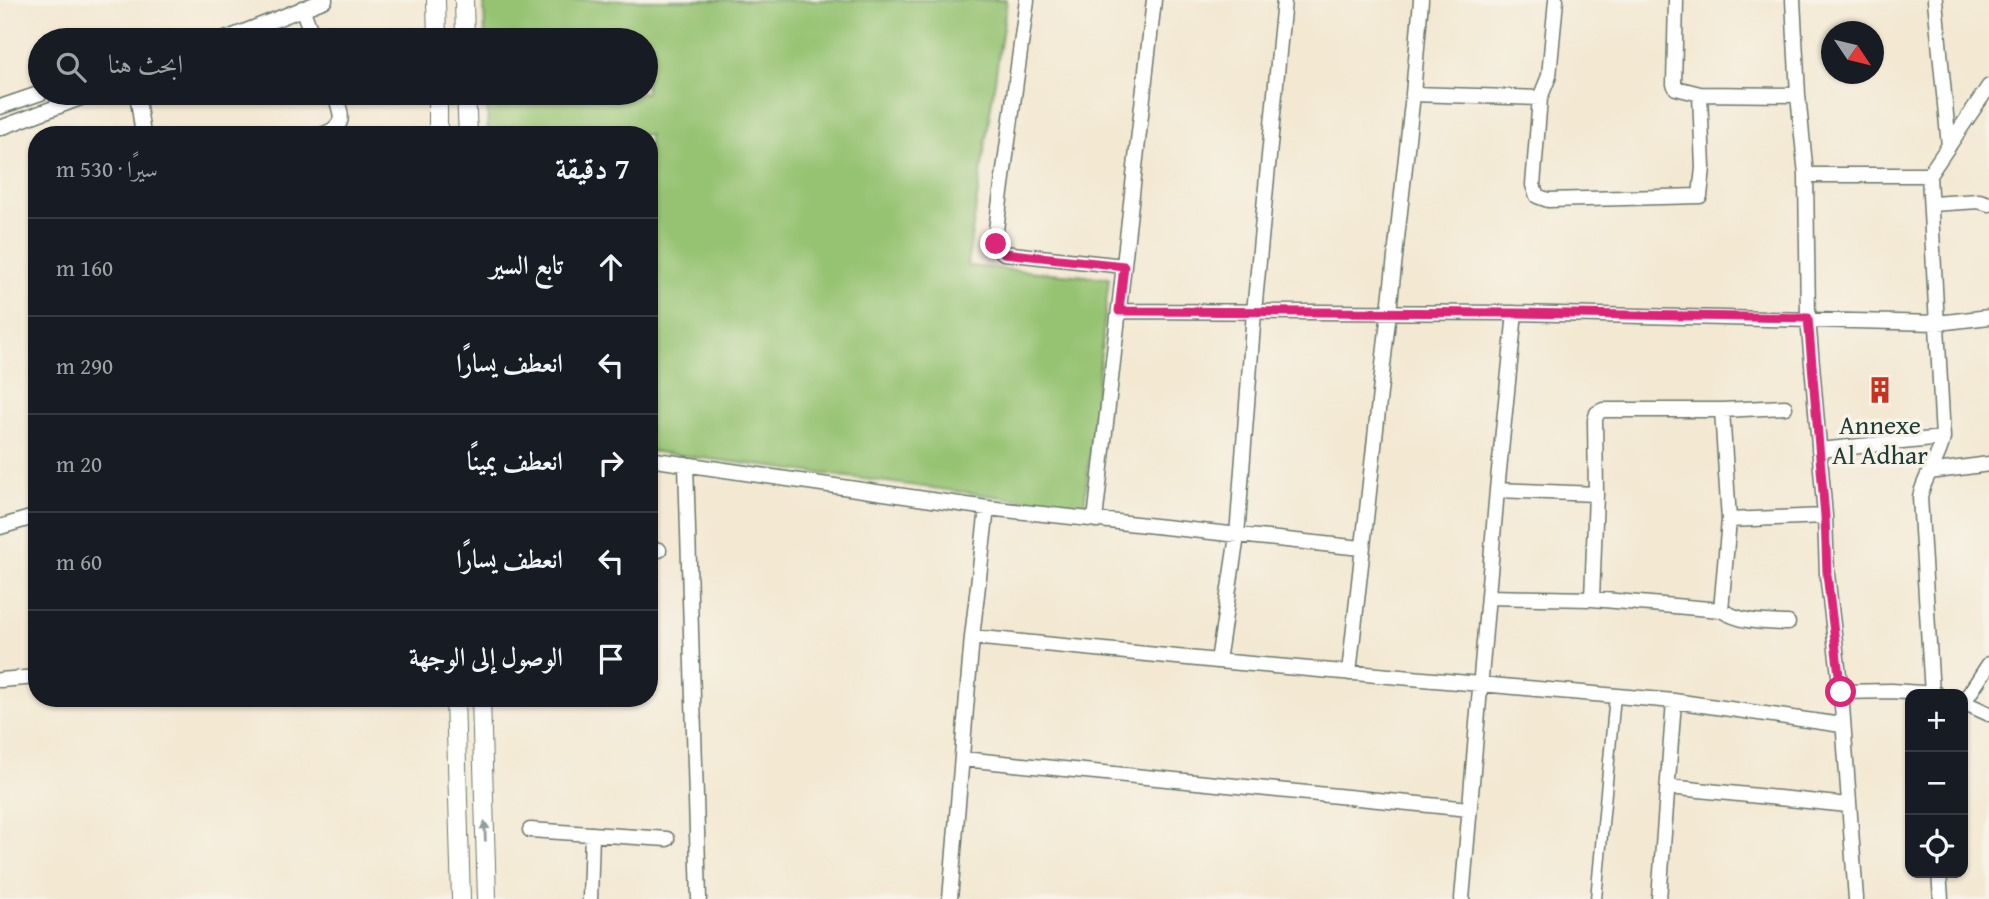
<!DOCTYPE html>
<html lang="ar">
<meta charset="utf-8">
<style>
body{margin:0;font-family:"Gentium Book Plus",Amiri,serif;background:#242831;color:#f1f3f6;direction:rtl}
.controls{position:absolute;right:21px;bottom:21px;display:grid;overflow:hidden;border-radius:14px;box-shadow:0 2px 5px #0004}
.controls button{width:63px;height:63px;display:grid;place-items:center;padding:0;border:0;border-bottom:2px solid #363941;background:#171b24;color:#f1f3f6;font:35px sans-serif}
.compass{position:absolute;left:1821px;top:21px;width:63px;height:63px;border-radius:50%;background:#171b24;box-shadow:0 2px 5px #0004;rotate:125deg}
.stop{position:absolute;width:21px;height:21px;margin:-16px;border:5px solid #db2777;border-radius:50%;background:#fff}
.stop.end{background:#db2777;border-color:#fff;box-shadow:0 2px 7px #0008}
.list{margin:0;padding:0;list-style:none}
h2{display:flex;justify-content:space-between;align-items:center;height:91px;margin:0;padding:0 28px;font-size:30px}
h2 small{font-size:23px;font-weight:400;color:#9ea1a6}
.list li{display:grid;grid-template-columns:46px 1fr auto;gap:21px;align-items:center;box-sizing:border-box;height:98px;padding:0 28px;border-top:2px solid #363941}
.list b{display:block;font-size:26px;white-space:nowrap}
.list em{font-size:23px;font-style:normal;color:#9ea1a6}
.icon{flex:none;width:38px;height:38px;fill:none;stroke:currentColor;stroke-width:2;stroke-linecap:round;stroke-linejoin:round}
.map{position:relative;flex:none;width:1989px;height:899px;overflow:hidden;direction:ltr}
.search{position:absolute;background:#171b24;box-shadow:0 2px 5px #0004;left:28px;top:28px;width:630px;height:77px;display:flex;align-items:center;gap:18px;box-sizing:border-box;padding:0 24px;border-radius:38px;color:#9ea1a6;font-size:26px}
.panel{position:absolute;background:#171b24;box-shadow:0 2px 5px #0004;left:28px;top:126px;width:630px;height:581px;border-radius:28px;direction:rtl}
.map>svg:first-child{display:block}
.green{fill:#96c372;stroke:#5a8053;stroke-width:2}
.lines{fill:none;stroke-linecap:round;stroke-linejoin:round}
.pedestrian-casing{stroke:#69796b;stroke-width:13}
.minor-casing{stroke:#69796b;stroke-width:17}
.tertiary-casing{stroke:#69796b;stroke-width:20}
.pedestrian{stroke:#fff;stroke-width:10}
.minor{stroke:#fff;stroke-width:14}
.tertiary{stroke:#fff;stroke-width:18}
.oneway{fill:#8f9e9a}
.route{stroke:#db2777;stroke-width:9}
.labels{text-anchor:middle;dominant-baseline:central;stroke-width:7;stroke-linejoin:round;paint-order:stroke}
.poi-label{font-size:26px;fill:#1f3d34;stroke:#f7f3e8}
</style>
<div class="map">
<svg width="1989" height="899" viewBox="0 0 1989 899">
<rect width="100%" height="100%" fill="#f7f3e8"/>
<filter id="ink" filterUnits="userSpaceOnUse"><feTurbulence type="fractalNoise" baseFrequency=".0143" numOctaves="2"/><feDisplacementMap in="SourceGraphic" scale="14" xChannelSelector="R" yChannelSelector="G"/><feConvolveMatrix kernelMatrix="1 2 1 2 8 2 1 2 1" color-interpolation-filters="sRGB"/></filter>
<filter id="wash" filterUnits="userSpaceOnUse"><feTurbulence type="fractalNoise" baseFrequency=".00686" numOctaves="4" result="noise"/><feDisplacementMap in="SourceGraphic" scale="28" xChannelSelector="R" yChannelSelector="G"/><feGaussianBlur stdDeviation="1.57" result="paint"/><feColorMatrix in="noise" values="0 0 0 0 0 0 0 0 0 0 0 0 0 0 0 0 0 1.4 0 .05"/><feComposite in="paint" operator="in"/></filter>
<g filter="url(#wash)">
<rect width="100%" height="100%" fill="#f3e8d2"/>
<!-- green -->
<path class="green" d="M484,0h523l-40,266 142,12 -25,230 -435,-57v-316h-161l-1,-42h159v-53h-161z"/>
</g>
<g filter="url(#ink)">
<g class="lines">
<defs>
<path id="pedestrian" d="M1596,899l19,-203"/>
<path id="minor" d="M1027,0l-32,237 4,12 5,4 120,13
M1556,0l-7,76 -9,22 -7,87 4,11 11,4 152,-4 3,-28 -3,-74
M1676,0l-2,84 2,4 24,6 98,1
M1793,0l5,95 8,80 2,143 17,198 2,58 14,118 15,207
M1935,0l14,146
M302,8l12,32
M223,40l102,-40
M137,93l6,42
M1413,94l127,4
M0,107l41,-14
M0,128l94,-35
M321,135c27,-9 21,-20 13,-42
M1806,175h123
M1932,204l47,-3 10,3
M1119,311l396,2 423,10 51,-6
M1819,450l124,-12
M649,459l338,49 374,40
M686,464l13,435
M1929,472l60,-8
M1497,490l99,4
M1095,520l59,-520
M1729,520l96,-4
M0,527l37,-11
M649,551l10,-1
M1488,597l104,2 129,11c21,13 43,12 67,13
M1592,599l4,-105 -1,-74 2,-7 6,-3h119l63,-3
M1721,610l8,-90 -7,-110
M972,637l246,24 456,40 168,24
M1218,661l19,-125 17,-224 30,-312
M1349,673l64,-579 8,-94
M0,680l37,-3
M1841,692l50,-1 46,3
M1932,694l-12,-197c4,-21 19,-37 23,-59l-14,-263 60,-89
M1963,702l26,12
M1964,702l25,-38
M963,759l506,50
M1669,787l179,18
M530,830l137,9
M1939,873l2,26
M590,899l2,-65
M950,899l22,-262 15,-129
M1462,899l35,-409 18,-177
M1659,899l15,-198"/>
<path id="tertiary" d="M436,0l1,40
M464,0l1,40
M438,93v42
M466,93l2,42
M455,698l6,201
M481,698l6,201"/>
</defs>
<!-- pedestrian casing -->
<use href="#pedestrian" class="pedestrian-casing"/>
<!-- minor casing -->
<use href="#minor" class="minor-casing"/>
<!-- tertiary casing -->
<use href="#tertiary" class="tertiary-casing"/>
<!-- pedestrian -->
<use href="#pedestrian" class="pedestrian"/>
<!-- minor -->
<use href="#minor" class="minor"/>
<!-- tertiary -->
<use href="#tertiary" class="tertiary"/>
</g>
<!-- one-way arrows -->
<defs><path id="oneway-solid" d="M-6-.8H1V-3.2L6.5 0L1 3.2V.8H-6Z" transform="scale(1.75)"/></defs>
<use class="oneway" href="#oneway-solid" transform="translate(485 831) rotate(-92)"/>
</g>
<g class="lines" filter="url(#ink)">
<!-- route -->
<path class="route" d="M996,244l8,9 120,13 -5,45 396,2 293,5 17,198 2,58 14,118"/>
</g>
<!-- icons -->
<defs>
<symbol id="building-bare" viewBox="-9 -9 18 18"><path d="M-4-6H4V6H1V3H-1V6H-4ZM-2.5-4.3h1.7v1.8h-1.7ZM.8-4.3h1.7v1.8H.8ZM-2.5-1h1.7V.8h-1.7ZM.8-1h1.7V.8H.8Z" fill="#c8321e" stroke="#f7f3e8" stroke-width="2.5" paint-order="stroke"/></symbol>
</defs>
<g fill-rule="evenodd">
<use href="#building-bare" x="1861" y="371" width="38" height="38"/>
</g>
<g class="labels">
<!-- poi labels -->
<g class="poi-label">
<text x="1880" y="424">Annexe<tspan x="1880" dy="30">Al Adhar</tspan></text>
</g>
</g>
</svg>
<div class="controls">
<button>+</button>
<button>−</button>
<button><svg class="icon" aria-label="locate" viewBox="0 0 24 24"><circle cx="12" cy="12" r="6"/><path d="M12 2v4M12 18v4M2 12h4M18 12h4"/></svg></button>
</div>
<svg class="compass" viewBox="-18 -18 36 36"><path d="M0-13l5 13h-10z" fill="#e53935"/><path d="M0 13l5-13h-10z" fill="#9ea1a6"/></svg>
<div class="stop" style="left:1841px;top:692px"></div>
<div class="stop end" style="left:996px;top:244px"></div>
<div class="search"><svg class="icon" aria-label="search" viewBox="0 0 24 24"><circle cx="10" cy="10" r="6"/><path d="M15 15l6 6"/></svg>ابحث هنا</div>
<section class="panel">
<h2>7 دقيقة<small>سيرًا · 530 m</small></h2>
<ul class="list">
<li><svg class="icon" aria-label="ahead" viewBox="0 0 24 24"><path d="M12 20V5M6 11l6-6 6 6"/></svg><div><b>تابع السير</b></div><em>160 m</em></li>
<li><svg class="icon" aria-label="left" viewBox="0 0 24 24"><path d="M17 20v-9H6M10 6l-5 5 5 5"/></svg><div><b>انعطف يسارًا</b></div><em>290 m</em></li>
<li><svg class="icon" aria-label="right" viewBox="0 0 24 24"><path d="M7 20v-9h11M14 6l5 5-5 5"/></svg><div><b>انعطف يمينًا</b></div><em>20 m</em></li>
<li><svg class="icon" aria-label="left" viewBox="0 0 24 24"><path d="M17 20v-9H6M10 6l-5 5 5 5"/></svg><div><b>انعطف يسارًا</b></div><em>60 m</em></li>
<li><svg class="icon" aria-label="arrive" viewBox="0 0 24 24"><path d="M6 21V4h12l-3 4 3 4H6"/></svg><div><b>الوصول إلى الوجهة</b></div></li>
</ul>
</section>
</div>
